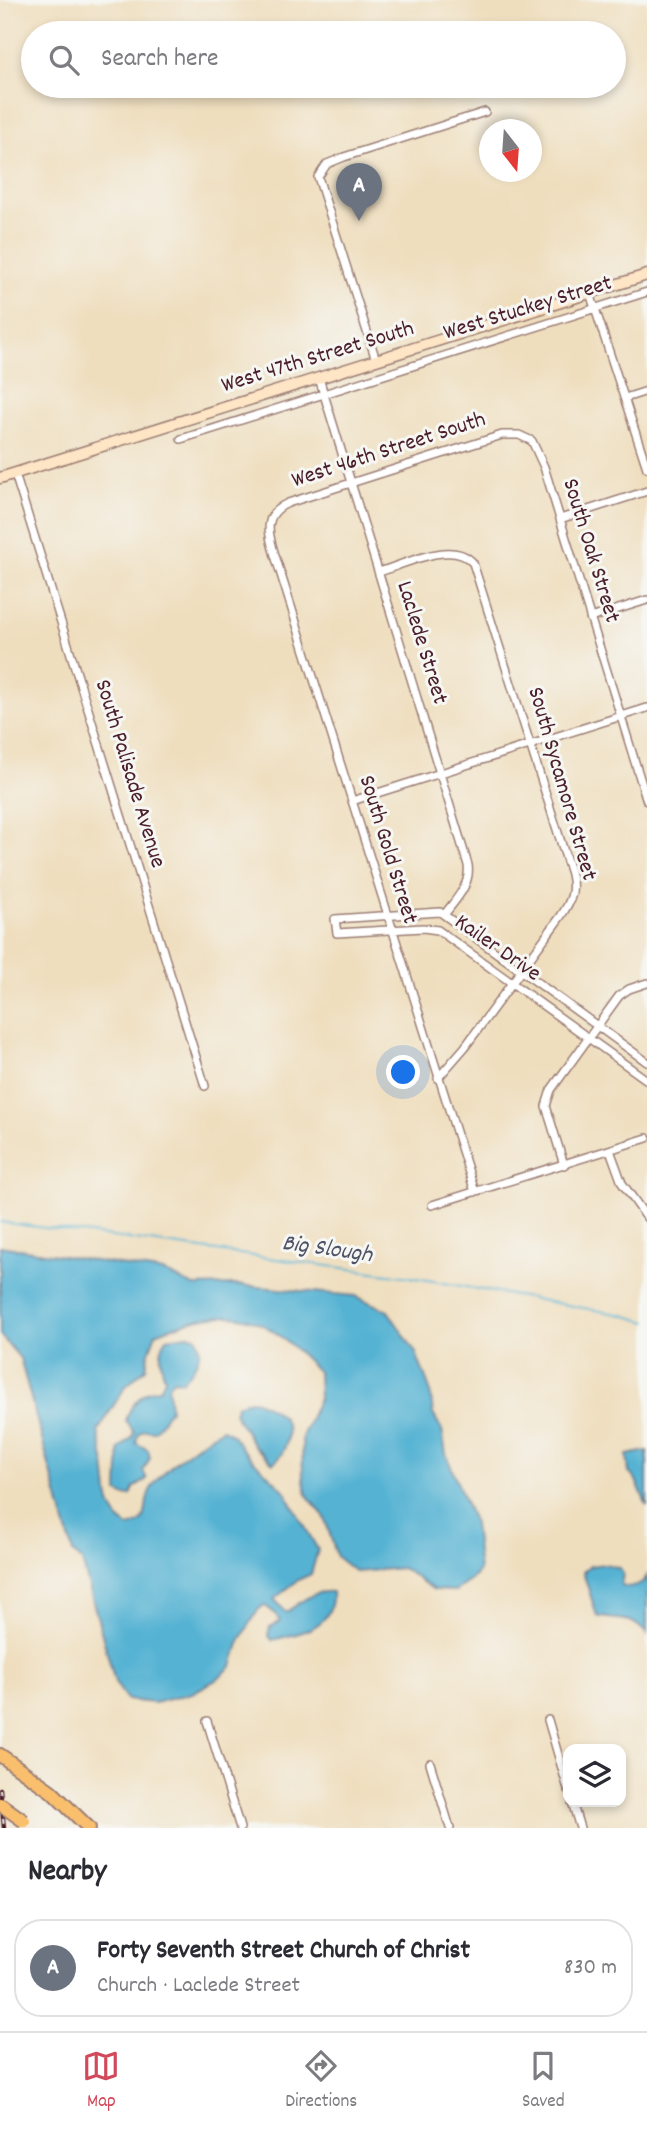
<!DOCTYPE html>
<meta charset="utf-8">
<style>
body{margin:0;font-family:Dekko,sans-serif;background:#f2f2f3;color:#2b2b33}
.controls{position:absolute;right:21px;bottom:21px;display:grid;overflow:hidden;border-radius:14px;box-shadow:0 4px 10px #0003}
.controls button{width:63px;height:63px;display:grid;place-items:center;padding:0;border:0;border-bottom:2px solid #e1e1e2;background:#fff;color:#2b2b33;font:35px sans-serif}
.compass{position:absolute;left:479px;top:119px;width:63px;height:63px;border-radius:50%;background:#fff;box-shadow:0 4px 10px #0003;rotate:163deg}
.you{position:absolute;left:404px;top:1073px;width:24px;height:24px;margin:-18px;border:5px solid #fff;border-radius:50%;background:#1a73e8;box-shadow:0 0 0 10px #1a73e833}
.badge{display:grid;place-items:center;width:46px;height:46px;border-radius:50%;background:#d1495b;color:#fff;font-size:23px;font-weight:700}
.pin{position:absolute;translate:-50% -58px;filter:drop-shadow(0 2px 4px #0008)}
.pin::after{content:'';position:absolute;top:37px;width:24px;height:21px;background:inherit;clip-path:polygon(0 0,100% 0,50% 100%)}
.list{margin:0;padding:0;list-style:none}
h2{display:flex;justify-content:space-between;align-items:center;height:91px;margin:0;padding:0 28px;font-size:30px}
h2 small{font-size:23px;font-weight:400;color:#7c7c81}
.list li{display:grid;grid-template-columns:46px 1fr auto;gap:21px;align-items:center;box-sizing:border-box;height:98px;margin:0 14px 14px;padding:0 14px;border:2px solid #e1e1e2;border-radius:28px}
.list b{display:block;font-size:26px;white-space:nowrap}
.list p{margin:0;font-size:23px;white-space:nowrap;color:#7c7c81}
.list em{font-size:23px;font-style:normal;color:#7c7c81}
.icon{flex:none;width:38px;height:38px;fill:none;stroke:currentColor;stroke-width:2;stroke-linecap:round;stroke-linejoin:round}
.map{position:relative;flex:none;width:647px;height:1828px;overflow:hidden}
.search{position:absolute;background:#fff;box-shadow:0 4px 10px #0003;left:21px;right:21px;top:21px;height:77px;display:flex;align-items:center;gap:18px;box-sizing:border-box;padding:0 24px;border-radius:38px;color:#7c7c81;font-size:26px}
.sheet{height:203px;background:#fff}
nav{display:flex;justify-content:space-around;align-items:center;box-sizing:border-box;height:98px;border-top:2px solid #e1e1e2;background:#fff;font-size:19px;color:#7c7c81}
nav a{display:grid;justify-items:center;gap:4px}
nav .on{color:#d1495b}
.map>svg:first-child{display:block}
.water{fill:#55b2d3;stroke:#50687f;stroke-width:2}
.lines{fill:none;stroke-linecap:round;stroke-linejoin:round}
.stream{stroke:#55b2d3;stroke-width:2}
.street-casing{stroke:#9c7e74;stroke-width:10}
.secondary-casing{stroke:#9c7e74;stroke-width:13}
.highway-casing{stroke:#9c7e74;stroke-width:16}
.street{stroke:#fff;stroke-width:7}
.secondary{stroke:#fde5c5;stroke-width:10}
.highway{stroke:#f9bf6d;stroke-width:12}
.rail-casing{stroke:#4a1f2b;stroke-width:4.5}
.rail{stroke:#f6f6f2;stroke-width:2;stroke-dasharray:5;stroke-linecap:butt}
.highway-bridge-casing{stroke:#9c7e74;stroke-width:16;stroke-linecap:butt}
.highway-bridge{stroke:#f9bf6d;stroke-width:12}
.labels{text-anchor:middle;dominant-baseline:central;stroke-width:6;stroke-linejoin:round;paint-order:stroke}
.street-label{font-size:23px;fill:#4a1f2b;stroke:#f6f6f2}
.water-label{font-size:24px;font-style:italic;fill:#4e5266;stroke:#f6f6f2}
</style>
<div class="map">
<svg width="647" height="1828" viewBox="0 0 647 1828">
<rect width="100%" height="100%" fill="#f6f6f2"/>
<filter id="ink" filterUnits="userSpaceOnUse"><feTurbulence type="fractalNoise" baseFrequency=".0143" numOctaves="2"/><feDisplacementMap in="SourceGraphic" scale="14" xChannelSelector="R" yChannelSelector="G"/><feConvolveMatrix kernelMatrix="1 2 1 2 8 2 1 2 1" color-interpolation-filters="sRGB"/></filter>
<filter id="wash" filterUnits="userSpaceOnUse"><feTurbulence type="fractalNoise" baseFrequency=".00686" numOctaves="4" result="noise"/><feDisplacementMap in="SourceGraphic" scale="28" xChannelSelector="R" yChannelSelector="G"/><feGaussianBlur stdDeviation="1.57" result="paint"/><feColorMatrix in="noise" values="0 0 0 0 0 0 0 0 0 0 0 0 0 0 0 0 0 1.4 0 .05"/><feComposite in="paint" operator="in"/></filter>
<g filter="url(#wash)">
<rect width="100%" height="100%" fill="#efdebe"/>
<!-- water -->
<path class="water" d="M0,1246l164,26 30,14 43,-1 119,11 32,15 28,42 14,37 3,24 9,16 4,24 28,70 5,47 -8,9 -16,11 -21,-1 -32,-22 -46,4 -19,-15 -13,-41 -17,-21 -4,-18 -1,-40 17,-39 -1,-26c-56,-61 -84,-69 -162,-39l-8,22 -2,13 -21,19 -27,44c2,11 5,22 7,34 4,25 -1,45 23,62 26,-5 13,-22 23,-38 12,-21 51,-49 72,-60l10,6 10,15 41,40 34,60 -7,24 -13,6 -24,19 12,13c17,-10 25,-22 46,-20 2,37 -32,41 -60,48l-4,-5 2,-8 10,-5 -4,-8 -12,-9 -6,5 -18,31 -8,25 -16,14 -24,13 -38,10 -27,-3 -12,-18 -33,-121 -9,-8 -53,-195 -20,-23z
M188,1335l8,1c9,16 -1,33 -14,45l-9,-1 -5,6 2,23 -15,22 -11,-1 -6,4 -2,9 12,7 2,8 -7,13 4,8 -13,9 -3,7 -6,1 -7,-4c0,-15 2,-28 1,-43l13,-11 2,-6 -8,-11c3,-14 17,-32 34,-32l5,-10c-4,-14 -8,-27 2,-41z
M250,1400c8,0 9,2 15,5 7,4 13,7 18,13 9,14 3,36 -10,45l-18,-16 -21,-34 3,-8z
M647,1451v55l-12,-28 -6,-5 -2,-18z
M605,1564l14,4 4,6 -2,11 8,2 14,-4 4,-7v58c-19,-21 -27,-12 -50,-18l-14,-44 7,-6z"/>
<g class="lines">
<!-- stream -->
<path class="stream" d="M0,1222l411,55 212,38 24,7"/>
</g>
</g>
<g filter="url(#ink)">
<g class="lines">
<defs>
<path id="street" d="M590,293l57,175
M376,360l-58,-183 9,-13 17,-7 141,-45
M319,378l149,487c3,20 -12,34 -24,50
M625,398l22,-7
M181,439l466,-147
M15,474l190,612
M560,519l87,-28
M379,572c26,-8 74,-33 94,-9l98,311c4,18 0,27 -10,42l-96,131 -27,31
M590,618l57,-18
M352,801l295,-93
M647,1062l-207,-150 -105,7 2,14 86,-5 15,2 209,150
M610,1150l12,33 25,35
M564,1165l-18,-59 5,-16 68,-94 10,-7 18,-6
M475,1192l-197,-627c-7,-24 -20,-49 10,-62l214,-68h17l13,6 12,26 103,334
M432,1205l215,-67
M548,1720l20,69
M207,1721l33,107
M430,1763l20,65
M572,1802l8,26"/>
<path id="secondary" d="M0,478l647,-203"/>
<path id="highway" d="M0,1755l51,36 38,37"/>
</defs>
<!-- street casing -->
<use href="#street" class="street-casing"/>
<!-- secondary casing -->
<use href="#secondary" class="secondary-casing"/>
<!-- highway casing -->
<use href="#highway" class="highway-casing"/>
<!-- street -->
<use href="#street" class="street"/>
<!-- secondary -->
<use href="#secondary" class="secondary"/>
<!-- highway -->
<use href="#highway" class="highway"/>
<defs>
<path id="rail" d="M0,1789l4,39"/>
</defs>
<!-- rail casing -->
<use href="#rail" class="rail-casing"/>
<!-- rail -->
<use href="#rail" class="rail"/>
<defs>
<path id="highway-bridge" d="M0,1804l24,17"/>
</defs>
<!-- highway-bridge casing -->
<use href="#highway-bridge" class="highway-bridge-casing"/>
<!-- highway-bridge -->
<use href="#highway-bridge" class="highway-bridge"/>
</g>
</g>
<g class="labels">
<!-- street labels -->
<g class="street-label">
<text transform="translate(528 309) rotate(-17)">West Stuckey Street</text>
<text transform="translate(318 358) rotate(-17)">West 47th Street South</text>
<text transform="translate(389 451) rotate(-18)">West 46th Street South</text>
<text transform="translate(590 551) rotate(73)">South Oak Street</text>
<text transform="translate(421 643) rotate(73)">Laclede Street</text>
<text transform="translate(129 774) rotate(73)">South Palisade Avenue</text>
<text transform="translate(561 784) rotate(74)">South Sycamore Street</text>
<text transform="translate(387 850) rotate(73)">South Gold Street</text>
<text transform="translate(497 949) rotate(35)">Kailer Drive</text>
</g>
<!-- water labels -->
<g class="water-label">
<text transform="translate(327 1250) rotate(8)">Big Slough</text>
</g>
</g>
</svg>
<div class="controls">
<button><svg class="icon" aria-label="layers" viewBox="0 0 24 24"><path d="M12 4l9 5-9 5-9-5zM3 14l9 5 9-5"/></svg></button>
</div>
<svg class="compass" viewBox="-18 -18 36 36"><path d="M0-13l5 13h-10z" fill="#e53935"/><path d="M0 13l5-13h-10z" fill="#7c7c81"/></svg>
<div class="you"></div>
<div class="pin badge" style="left:359px;top:221px;background:#6b7280">A</div>
<div class="search"><svg class="icon" aria-label="search" viewBox="0 0 24 24"><circle cx="10" cy="10" r="6"/><path d="M15 15l6 6"/></svg>Search here</div>
</div>
<section class="sheet">
<h2>Nearby<small></small></h2>
<ul class="list">
<li><span class="badge" style="background:#6b7280">A</span><div><b>Forty Seventh Street Church of Christ</b><p>Church · Laclede Street</p></div><em>830 m</em></li>
</ul>
</section>
<nav>
<a class="on"><svg class="icon" aria-label="map" viewBox="0 0 24 24"><path d="M3 6l6-2 6 2 6-2v14l-6 2-6-2-6 2zM9 4v14M15 6v14"/></svg>Map</a>
<a><svg class="icon" aria-label="directions" viewBox="0 0 24 24"><path d="M12 3l9 9-9 9-9-9zM9 14v-3h6M13 9l2 2-2 2"/></svg>Directions</a>
<a><svg class="icon" aria-label="saved" viewBox="0 0 24 24"><path d="M7 4h10v16l-5-4-5 4z"/></svg>Saved</a>
</nav>
